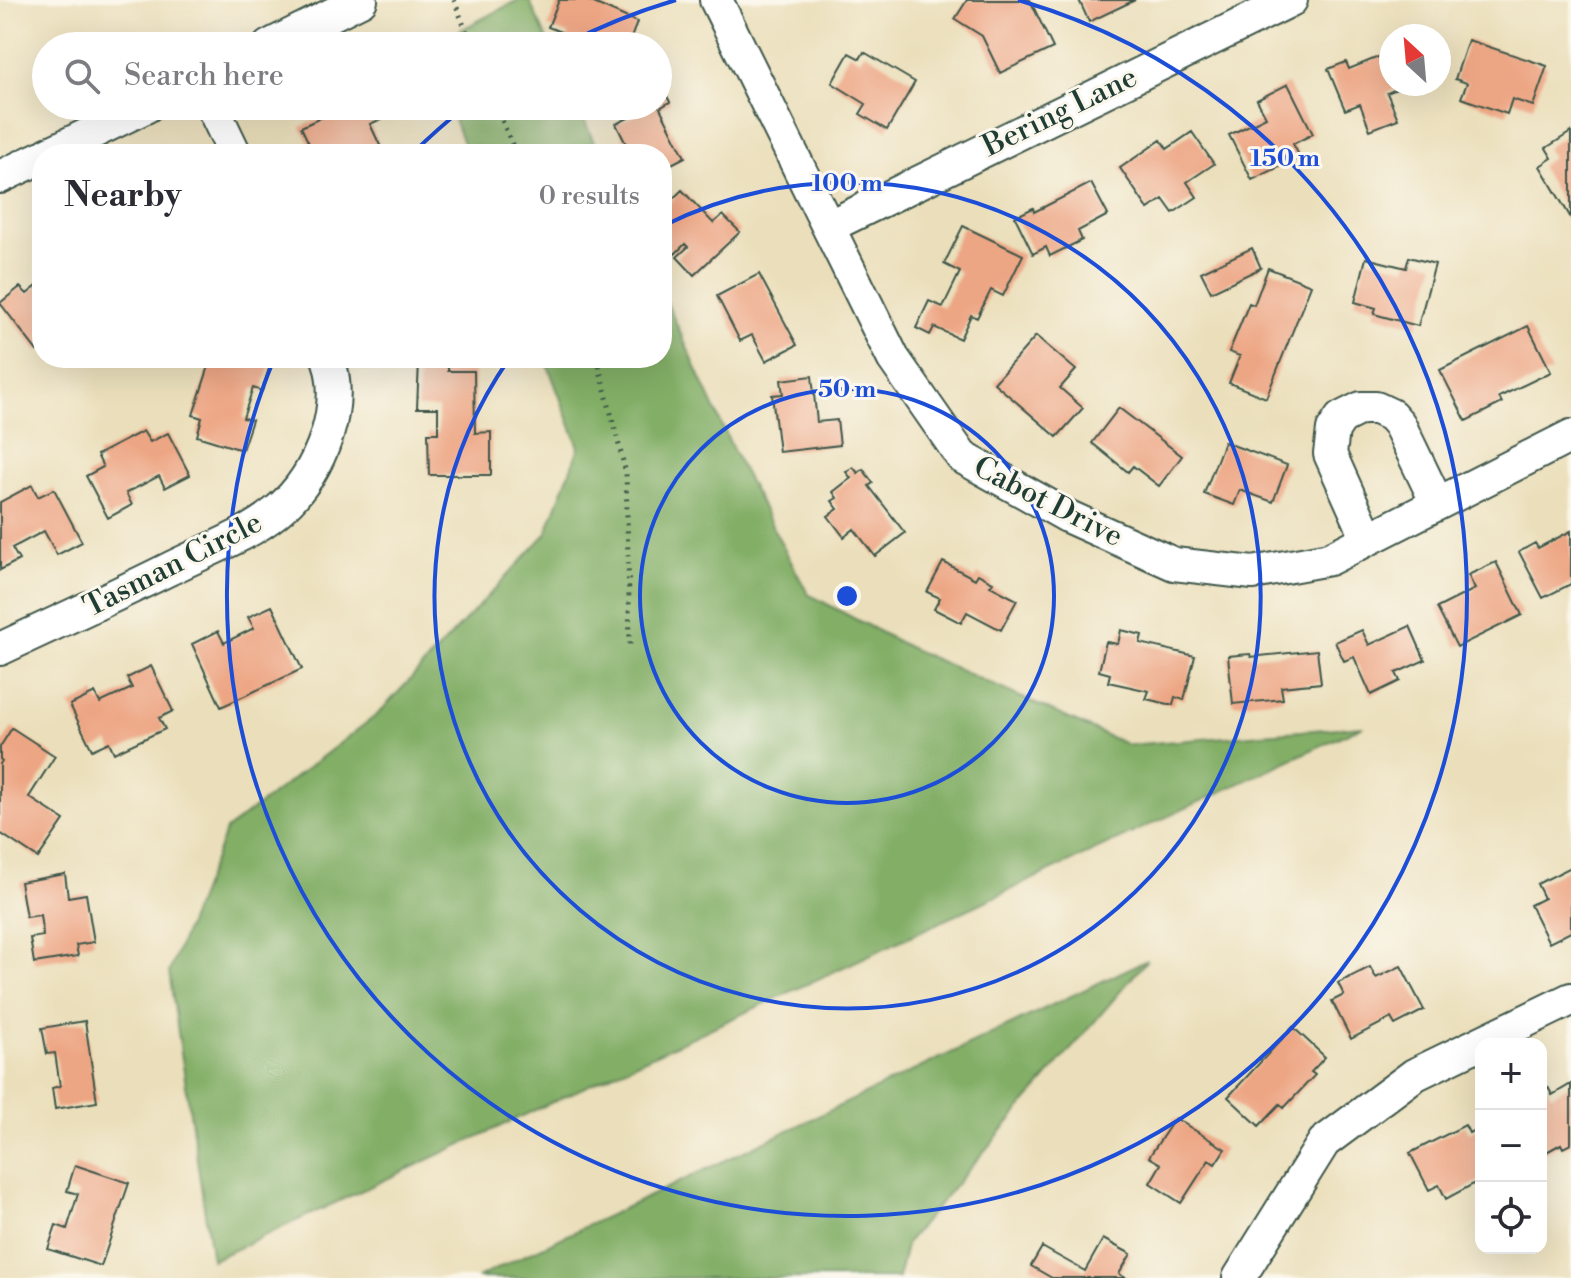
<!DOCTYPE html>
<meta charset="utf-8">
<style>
body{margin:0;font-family:"Libre Bodoni",serif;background:#f7f7f7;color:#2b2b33}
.controls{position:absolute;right:24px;bottom:24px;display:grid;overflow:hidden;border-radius:16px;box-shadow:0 8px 32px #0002}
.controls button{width:72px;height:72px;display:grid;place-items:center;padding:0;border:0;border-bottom:2px solid #e1e1e2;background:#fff;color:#2b2b33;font:40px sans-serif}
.compass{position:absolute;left:1379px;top:24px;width:72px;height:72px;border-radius:50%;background:#fff;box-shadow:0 8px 32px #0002;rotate:334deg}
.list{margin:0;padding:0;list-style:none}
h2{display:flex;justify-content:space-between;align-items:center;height:104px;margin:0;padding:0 32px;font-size:34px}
h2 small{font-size:26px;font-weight:400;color:#7c7c81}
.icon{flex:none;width:44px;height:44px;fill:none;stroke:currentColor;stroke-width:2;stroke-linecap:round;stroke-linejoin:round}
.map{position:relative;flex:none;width:1571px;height:1278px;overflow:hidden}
.search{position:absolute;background:#fff;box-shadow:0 8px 32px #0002;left:32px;top:32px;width:640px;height:88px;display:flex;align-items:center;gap:20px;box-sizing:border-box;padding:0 28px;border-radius:44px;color:#7c7c81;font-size:30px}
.panel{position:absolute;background:#fff;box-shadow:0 8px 32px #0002;left:32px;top:144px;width:640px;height:224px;border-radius:32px}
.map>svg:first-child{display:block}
.forest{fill:#82ae66;stroke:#50764d;stroke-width:2}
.building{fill:#eda684}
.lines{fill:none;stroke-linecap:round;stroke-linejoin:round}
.minor-casing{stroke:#3e5548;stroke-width:36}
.path{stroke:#3e5548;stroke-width:5;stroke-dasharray:2 6;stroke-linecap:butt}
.minor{stroke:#fff;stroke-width:32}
.ring{fill:none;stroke:#1d4ed8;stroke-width:4}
.labels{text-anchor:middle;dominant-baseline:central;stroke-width:6;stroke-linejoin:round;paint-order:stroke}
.street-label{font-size:30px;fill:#1f3d34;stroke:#fbf7ec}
.centre{fill:#1d4ed8;stroke:#fbf7ec;stroke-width:4}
.ring-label{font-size:24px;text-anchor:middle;font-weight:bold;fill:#1d4ed8;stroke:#fbf7ec;stroke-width:6;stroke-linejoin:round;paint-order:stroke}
</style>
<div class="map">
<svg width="1571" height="1278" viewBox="0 0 1571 1278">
<rect width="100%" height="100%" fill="#fbf7ec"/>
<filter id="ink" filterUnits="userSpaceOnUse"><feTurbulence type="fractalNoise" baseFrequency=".0125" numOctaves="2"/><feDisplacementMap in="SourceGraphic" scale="16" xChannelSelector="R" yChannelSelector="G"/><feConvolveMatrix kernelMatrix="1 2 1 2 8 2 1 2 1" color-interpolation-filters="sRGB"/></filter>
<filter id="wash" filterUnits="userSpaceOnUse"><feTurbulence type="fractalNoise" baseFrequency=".006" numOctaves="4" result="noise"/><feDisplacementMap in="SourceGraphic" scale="32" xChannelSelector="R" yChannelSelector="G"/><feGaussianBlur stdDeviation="1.8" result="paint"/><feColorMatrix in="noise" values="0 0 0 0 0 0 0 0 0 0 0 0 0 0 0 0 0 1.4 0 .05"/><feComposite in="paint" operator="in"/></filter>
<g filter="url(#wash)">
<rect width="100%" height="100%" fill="#ebdfbb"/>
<!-- forest -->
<path class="forest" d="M518,0h11l21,46h-120z
M449,106h129l21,48h-132z
M662,292l77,171 69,131 100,53 220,98 235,-19 -1151,534 -43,-288 57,-142 152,-116 168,-180 33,-87 -34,-89h117z
M1147,960l-240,282 -9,36h-421z"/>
<g id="blocks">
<!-- building -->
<path class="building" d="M559,0h28l50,22 -9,24h-28l-9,-3 -1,3 -25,-1 4,-10 -21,-8z
M967,0h63l23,48 -53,25 -18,-37 -27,-17z
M1079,0h56l-46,22z
M1468,40l79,26 -14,40 -21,-7 -5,15 -46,-16 6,-15 -12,-4z
M864,52l51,30 -28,48 -27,-16 6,-10 -34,-21 17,-30 11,6z
M1391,52v32h17l-21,9 11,26 -28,11 -10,-26 -15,6 -17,-41 18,-7 3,7z
M660,83l10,19 -10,6 25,49 -23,12v-15h-20l-4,-9 -9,5 -13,-26 20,-10 -4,-8h26z
M1288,84l25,50 -20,10 7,13 -48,23 -23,-45 37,-18 -9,-17z
M346,106h35l5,11 -16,7 14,30h-57l-2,-5 -11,5 -13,-27z
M1192,132l22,32 -27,18 10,15 -24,16 -10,-14 -15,10 -28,-41 41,-28 6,9z
M1571,132v86l-31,-52 12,-8 -6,-10z
M1091,183l17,32 -30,16 4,9 -32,16 -4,-9 -13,7 -18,-37 18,-9 1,4z
M682,190l31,33 10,-8 17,17 -46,43 -17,-18 11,-10 -3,-3 -10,10 -13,-14v-11l5,-5 -5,-5v-10z
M963,226l60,29 -20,41 -12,-6 -14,28 -6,-3 -11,24 -26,-12 -4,8 -14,-7 13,-27 14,6 17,-35 -16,-8z
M1252,248l9,20 -50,24 -10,-20z
M1409,257l26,7 -17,62 -44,-12 2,-6 -21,-6 11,-44 40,10z
M1268,268l43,17 -45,113 -37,-15 11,-27 -11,-4 20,-49 5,2z
M759,274l38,71 -31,16 -14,-26 -12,6 -23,-45z
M42,282v65l-5,4 -37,-48 20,-16 7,7z
M1528,326l23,46 -52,25 3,6 -36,18 -26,-51z
M1036,336l40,34 -16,18 23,20 -26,29 -63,-54z
M222,358h28l20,7 -8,26 -9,-3 -10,30 9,2 -10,30 -45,-14 5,-18 -9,-3 17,-52 10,3z
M419,361h29v10h26l1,62 16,-1v43h-62l-1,-42h10v-25h-21z
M812,376l5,46 20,-2 3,25 -61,7 -7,-57 11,-1 -2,-14z
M1119,408l63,48 -23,30 -26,-20 -5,6 -36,-29z
M143,431l7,11 18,-9 22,42 -25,13 -6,-12 -33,17 6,12 -24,13 -22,-42 17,-9 -6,-12z
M1224,442l63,23 -14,37 -33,-12 -6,15 -30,-11z
M853,467l5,6 5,-4 10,14 -4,3 36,47 -30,23 -21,-27 -10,8 -16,-21 10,-7 -6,-8 5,-3 -4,-6 18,-14 -5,-6z
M32,485l6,12 16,-8 28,53 -25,13 -13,-24 -32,17 7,12 -19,10v-68z
M1571,531v53l-28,14 -24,-46 16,-9 3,5z
M943,562l32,17 3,-5 15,8 -3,4 27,14 -16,30 -34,-18 -6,11 -27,-14 6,-11 -13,-6z
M1496,562l26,53 -65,32 -20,-39 38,-19 -7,-14z
M272,606l30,63 -81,38 -29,-63 26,-13 6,12 30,-15 -6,-11z
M1410,626l15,34 -29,13 4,8 -29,14 -17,-38 -10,4 -9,-19 27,-12 7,15z
M1121,630l21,5 -2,8 55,13 -11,44 -9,-3 -2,8 -27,-6 3,-8 -41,-9 2,-8 -11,-3 7,-29 12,2z
M1317,650l4,33 -40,4 2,12 -50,5 -5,-48 22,-2 1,3z
M151,666l22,45 -14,7 6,11 -51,24 -5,-11 -17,8 -22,-45 25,-12 5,10 32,-15 -5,-10z
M12,728l43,28 -26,41 35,23 -26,38 -38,-25v-69l2,-3 -2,-2v-12z
M1571,867v65l-22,11 -19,-38 14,-7 -7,-14z
M65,874l3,23 18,-3 8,48 -18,3 2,11 -44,7 -4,-25 13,-2 -3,-21 -14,2 -6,-35z
M1401,966l23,44 -29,15 -4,-7 -40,21 -19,-38 12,-6 -6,-12 32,-16 6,11z
M85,1021l12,81 -42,7 -3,-21 8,-2 -5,-33 -8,1 -5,-26z
M1293,1027l32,30 -14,15 4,3 -31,33 -4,-4 -21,22 -31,-29z
M1571,1084v60l-8,4 -2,-4 -20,11v-64l7,-4 4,8z
M1175,1118l50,31 -10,15 -6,-4 -28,43 -31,-20 11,-19 -12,-7z
M1465,1125l4,8 12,-7v54l-35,19 -7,-14 -10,5 -19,-37z
M75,1165l54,18 -28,83 -53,-17 8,-24 11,4 11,-35 -11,-3z
M1103,1239l28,15 -12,20 7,4h-74l-21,-12 11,-19 43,24z"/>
</g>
</g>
<g filter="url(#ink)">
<use href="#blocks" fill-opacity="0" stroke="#3e5548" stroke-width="2"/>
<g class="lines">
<defs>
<path id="minor" d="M716,0l177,358 69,99 107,60 105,47 79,9 76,-14 242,-123
M269,46l92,-46
M212,106l23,48
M48,154l99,-48
M0,177l42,-20
M830,226l461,-226
M1368,539l-38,-85 3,-24 8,-12 20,-10h15l15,7 8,9 38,79
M0,649c55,-26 111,-51 165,-78 74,-37 133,-49 162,-136 8,-26 10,-51 1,-77
M1239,1278l85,-136 90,-67 157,-76"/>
</defs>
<!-- minor casing -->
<use href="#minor" class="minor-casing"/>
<!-- path -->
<path class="path" d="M454,0l18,46
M496,106l20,48
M597,358l29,115 4,172"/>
<!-- minor -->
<use href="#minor" class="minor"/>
</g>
</g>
<!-- distance rings -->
<g class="ring">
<circle cx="847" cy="596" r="207"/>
<path d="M663 226A413 413 0 1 1 509 359"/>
<path d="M412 154A620 620 0 0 1 465 107M566 44A620 620 0 0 1 676 0M1018 0A620 620 0 1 1 274 359"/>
</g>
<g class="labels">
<!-- street labels -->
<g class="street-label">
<text transform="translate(1060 112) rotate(-26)">Bering Lane</text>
<text transform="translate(1048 502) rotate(27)">Cabot Drive</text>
<text transform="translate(173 565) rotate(-27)">Tasman Circle</text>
</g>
</g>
<circle cx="847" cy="596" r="12" class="centre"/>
<g class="ring-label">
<text x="1285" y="166">150 m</text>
<text x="847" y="191">100 m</text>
<text x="847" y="397">50 m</text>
</g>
</svg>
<div class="controls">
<button>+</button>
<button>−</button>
<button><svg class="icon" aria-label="locate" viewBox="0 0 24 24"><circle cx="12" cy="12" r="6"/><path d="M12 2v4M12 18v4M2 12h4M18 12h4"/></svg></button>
</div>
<svg class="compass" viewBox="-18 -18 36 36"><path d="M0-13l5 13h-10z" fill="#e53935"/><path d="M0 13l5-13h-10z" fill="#7c7c81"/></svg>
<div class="search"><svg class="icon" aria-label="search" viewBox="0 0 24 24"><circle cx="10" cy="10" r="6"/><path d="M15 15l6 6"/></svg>Search here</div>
<section class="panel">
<h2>Nearby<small>0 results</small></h2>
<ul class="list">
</ul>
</section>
</div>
